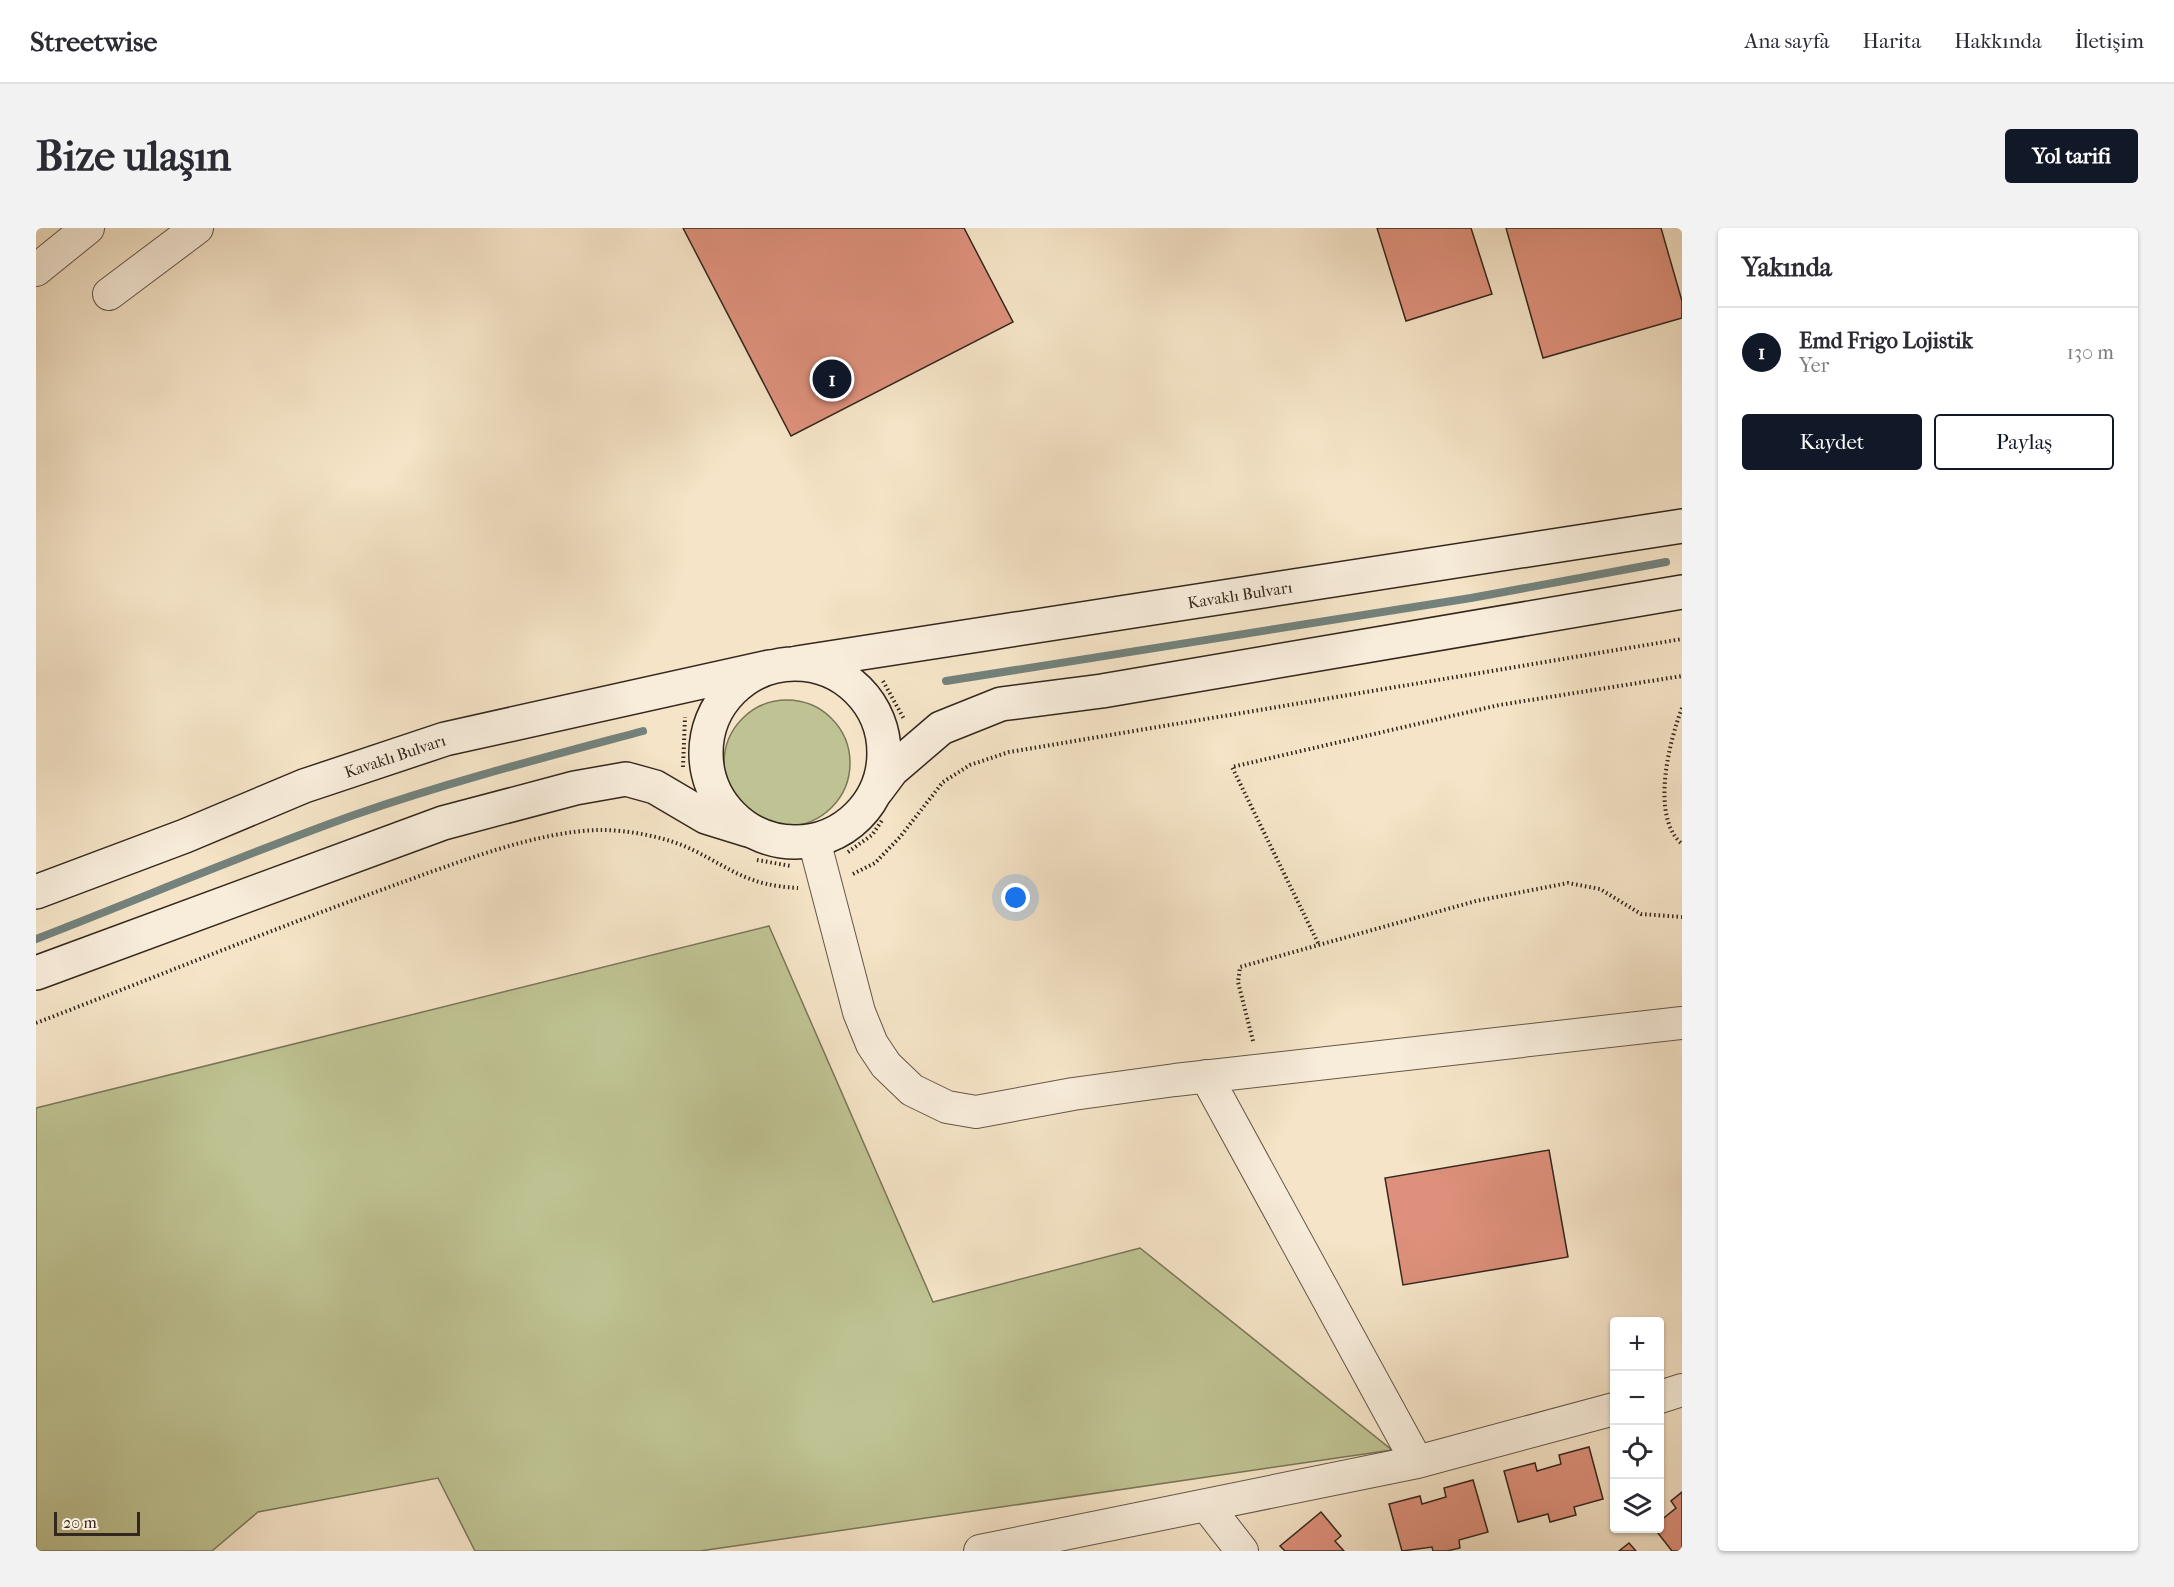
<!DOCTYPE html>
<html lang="tr">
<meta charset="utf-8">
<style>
body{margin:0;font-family:"IM FELL French Canon",serif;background:#f2f2f3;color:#2b2b33}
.controls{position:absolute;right:18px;bottom:18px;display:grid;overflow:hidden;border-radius:6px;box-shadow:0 2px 4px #0004}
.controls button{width:54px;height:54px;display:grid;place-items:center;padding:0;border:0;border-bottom:2px solid #e1e1e2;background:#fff;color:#2b2b33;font:30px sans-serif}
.scale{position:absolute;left:18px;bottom:15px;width:86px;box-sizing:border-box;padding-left:6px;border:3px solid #34281e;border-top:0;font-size:16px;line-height:21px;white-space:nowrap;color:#34281e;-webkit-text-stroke:4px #f8eddb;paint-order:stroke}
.you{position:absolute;left:980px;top:670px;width:21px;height:21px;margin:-15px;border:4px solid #fff;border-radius:50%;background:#1a73e8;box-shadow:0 0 0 9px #1a73e833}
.badge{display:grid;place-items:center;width:39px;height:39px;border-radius:50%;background:#111827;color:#fff;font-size:20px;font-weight:700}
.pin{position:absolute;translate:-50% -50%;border:3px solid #fff;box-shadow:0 2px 6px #0006}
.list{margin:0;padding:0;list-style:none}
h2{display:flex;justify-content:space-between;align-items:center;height:78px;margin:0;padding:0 24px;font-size:26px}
h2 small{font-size:20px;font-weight:400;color:#7c7c81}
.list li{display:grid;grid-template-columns:39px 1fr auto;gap:18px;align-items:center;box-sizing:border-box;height:90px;padding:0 24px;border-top:2px solid #e1e1e2}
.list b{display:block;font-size:22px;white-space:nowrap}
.list p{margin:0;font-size:20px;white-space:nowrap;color:#7c7c81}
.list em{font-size:20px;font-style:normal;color:#7c7c81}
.actions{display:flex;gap:12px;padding:18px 24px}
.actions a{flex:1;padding:14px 0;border:2px solid #111827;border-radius:6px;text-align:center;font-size:21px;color:#111827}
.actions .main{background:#111827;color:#fff}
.icon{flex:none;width:33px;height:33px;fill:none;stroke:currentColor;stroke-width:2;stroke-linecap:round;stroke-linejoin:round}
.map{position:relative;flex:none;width:1646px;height:1323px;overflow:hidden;border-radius:6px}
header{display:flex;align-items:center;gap:36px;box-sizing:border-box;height:84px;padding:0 30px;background:#fff;border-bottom:2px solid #e1e1e2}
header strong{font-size:28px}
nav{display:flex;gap:33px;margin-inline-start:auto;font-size:21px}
.intro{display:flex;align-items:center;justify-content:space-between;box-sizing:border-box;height:144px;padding:0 36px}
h1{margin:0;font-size:42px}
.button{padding:15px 27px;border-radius:6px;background:#111827;color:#fff;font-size:21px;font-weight:700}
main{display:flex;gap:36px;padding:0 36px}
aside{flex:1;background:#fff;border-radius:6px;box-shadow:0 2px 4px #0004}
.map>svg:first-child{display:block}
.green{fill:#bfc393;stroke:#7a7658;stroke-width:1.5}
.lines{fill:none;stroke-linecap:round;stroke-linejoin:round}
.stream{stroke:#73827c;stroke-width:8}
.building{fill:#dd907b;stroke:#34281e;stroke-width:1.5}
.street-casing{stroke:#645748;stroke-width:34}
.secondary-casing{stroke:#34281e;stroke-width:36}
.path{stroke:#34281e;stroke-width:4;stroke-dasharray:1.5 3;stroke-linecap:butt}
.street{stroke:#f8eddb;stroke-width:32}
.secondary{stroke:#f8eddb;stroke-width:33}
.labels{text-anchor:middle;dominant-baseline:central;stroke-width:5;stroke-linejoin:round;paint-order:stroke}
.street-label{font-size:16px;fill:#34281e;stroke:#f8eddb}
</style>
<header>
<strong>Streetwise</strong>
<nav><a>Ana sayfa</a><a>Harita</a><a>Hakkında</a><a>İletişim</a></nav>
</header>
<div class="intro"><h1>Bize ulaşın</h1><a class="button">Yol tarifi</a></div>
<main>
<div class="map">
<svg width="1646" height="1323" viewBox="0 0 1646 1323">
<rect width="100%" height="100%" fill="#f5e4c7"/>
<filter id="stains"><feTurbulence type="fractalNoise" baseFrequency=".00333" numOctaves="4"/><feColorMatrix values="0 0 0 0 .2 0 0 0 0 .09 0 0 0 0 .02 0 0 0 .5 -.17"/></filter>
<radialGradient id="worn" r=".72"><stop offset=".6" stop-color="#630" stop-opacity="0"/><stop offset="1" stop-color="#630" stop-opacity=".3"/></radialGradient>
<!-- green -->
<path class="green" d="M688 535a63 63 0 1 1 126 0a63 63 0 1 1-126 0Z
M733,698l164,376 207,-54 252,202 -692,101h-225l-37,-73 -180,34 -46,39h-176v-443z"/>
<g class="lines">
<!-- stream -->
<path class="stream" d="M910,453l525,-83 195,-36
M0,711c106,-41 211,-86 318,-124 95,-33 192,-58 289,-84"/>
</g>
<!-- building -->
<path class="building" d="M647,0h281l49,94 -222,114z
M1341,0h94l21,66 -86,27z
M1470,0h155l21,73v17l-139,40z
M1513,922l19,107 -165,28 -18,-107z
M1553,1219l14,52 -29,8 2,8 -26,7 -2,-8 -30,8 -14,-51 31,-8 2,8 24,-7 -2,-9z
M1437,1252l15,52 -29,8 1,8 -13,3h-14l-1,-4 -30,4 -13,-47 31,-8 2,8 24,-7 -2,-9z
M1646,1264v59h-10l-18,-23h6v-7l16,-13 -5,-7z
M1285,1284l20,24 -6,5 9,10h-59l-5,-5z
M1593,1315l7,8h-17z"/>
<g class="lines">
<defs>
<path id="street" d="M0,42l52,-42
M73,66l88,-66
M778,612l45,172 13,32 14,21 26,25 35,17 29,5 97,-18 102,-14 507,-57
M1170,848l211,386
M1624,1169l22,-7
M1171,1278l35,45
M944,1323l437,-89 197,-53"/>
<g id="secondary">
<path id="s1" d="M761,435l885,-137"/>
<circle cx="759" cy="525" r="89"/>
<path d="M841,562l15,-20 49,-42 60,-24 101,-13 580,-99"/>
<path id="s2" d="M0,664l149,-56 119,-50 141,-47 324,-72"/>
<path d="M0,745l407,-150 132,-35 51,-9 29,8 51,30 42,13"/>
</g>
</defs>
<!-- street casing -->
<use href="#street" class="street-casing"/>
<!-- secondary casing -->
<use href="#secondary" class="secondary-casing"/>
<!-- path -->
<path class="path" d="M847,453l21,38
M1646,480c-13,34 -32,109 0,136
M647,539l2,-50
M812,624l24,-17 11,-16
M721,632l34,6
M817,646l22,-11 25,-26 43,-55 27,-17 39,-13 673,-113
M1282,715l-86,-176 267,-62 183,-29
M0,795c120,-46 239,-95 359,-138 61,-22 142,-54 205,-55 29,0 67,7 93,20 42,21 54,35 105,38
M1217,813l-15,-59 2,-15 236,-66 92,-18 32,6 41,25 41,3"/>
<!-- street -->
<use href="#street" class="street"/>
<!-- secondary -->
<use href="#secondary" class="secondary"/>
</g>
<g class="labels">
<!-- street labels -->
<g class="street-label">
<text stroke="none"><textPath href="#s1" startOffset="448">Kavaklı Bulvarı</textPath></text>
<text stroke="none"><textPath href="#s2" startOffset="384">Kavaklı Bulvarı</textPath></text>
</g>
</g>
<rect width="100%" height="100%" filter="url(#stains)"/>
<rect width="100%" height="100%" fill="url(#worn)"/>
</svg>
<div class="controls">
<button>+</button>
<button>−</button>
<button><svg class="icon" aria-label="locate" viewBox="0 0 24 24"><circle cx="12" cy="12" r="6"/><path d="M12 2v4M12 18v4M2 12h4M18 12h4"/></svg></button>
<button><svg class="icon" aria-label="layers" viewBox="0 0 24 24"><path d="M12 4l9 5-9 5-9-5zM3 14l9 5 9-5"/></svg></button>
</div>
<div class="scale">20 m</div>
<div class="you"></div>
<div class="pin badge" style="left:796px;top:151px">1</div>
</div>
<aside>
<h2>Yakında<small></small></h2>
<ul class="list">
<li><span class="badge">1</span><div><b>Emd Frigo Lojistik</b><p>Yer</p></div><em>130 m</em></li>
</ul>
<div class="actions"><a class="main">Kaydet</a><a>Paylaş</a></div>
</aside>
</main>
